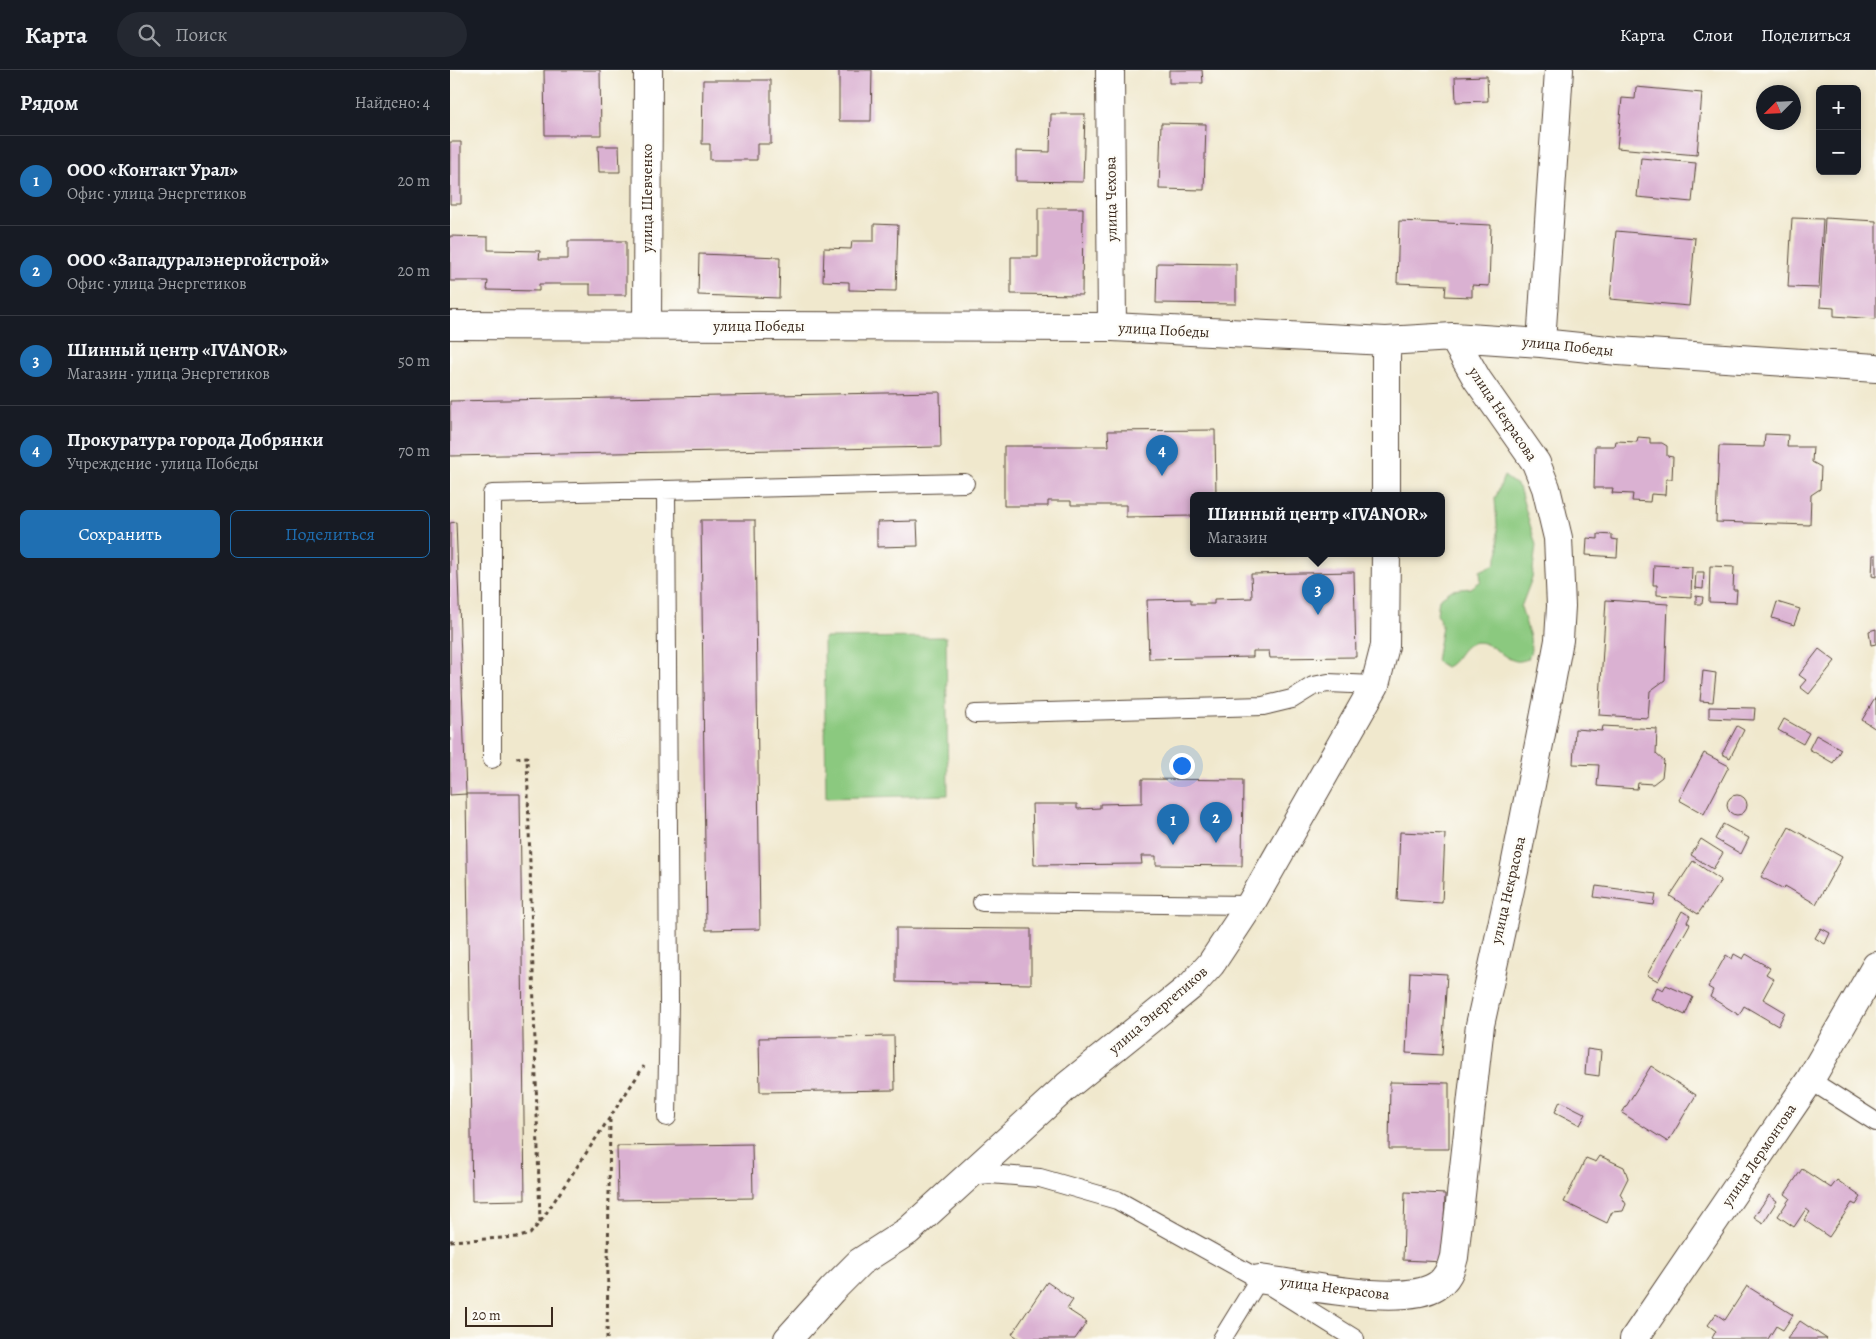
<!DOCTYPE html>
<html lang="ru">
<meta charset="utf-8">
<style>
body{margin:0;font-family:Alegreya,serif;background:#242831;color:#f1f3f6}
.controls{position:absolute;right:15px;top:15px;display:grid;overflow:hidden;border-radius:8px;box-shadow:0 2px 8px #0003}
.controls button{width:45px;height:45px;display:grid;place-items:center;padding:0;border:0;border-bottom:1px solid #363941;background:#171b24;color:#f1f3f6;font:25px sans-serif}
.compass{position:absolute;left:1306px;top:15px;width:45px;height:45px;border-radius:50%;background:#171b24;box-shadow:0 2px 8px #0003;rotate:246deg}
.scale{position:absolute;left:15px;bottom:12px;width:88px;box-sizing:border-box;padding-left:5px;border:2px solid #3b2a1e;border-top:0;font-size:14px;line-height:18px;white-space:nowrap;color:#3b2a1e;-webkit-text-stroke:4px #fdfcf7;paint-order:stroke}
.you{position:absolute;left:731px;top:695px;width:18px;height:18px;margin:-12px;border:4px solid #fff;border-radius:50%;background:#1a73e8;box-shadow:0 0 0 8px #1a73e833}
.badge{display:grid;place-items:center;width:32px;height:32px;border-radius:50%;background:#1f6fb2;color:#fff;font-size:16px;font-weight:700}
.pin{position:absolute;translate:-50% -41px;filter:drop-shadow(0 1px 2px #0008)}
.pin::after{content:'';position:absolute;top:26px;width:18px;height:15px;background:inherit;clip-path:polygon(0 0,100% 0,50% 100%)}
.popup{position:absolute;left:740px;top:422px;width:255px;height:65px;box-sizing:border-box;display:grid;place-content:center;border-radius:8px;background:#171b24;filter:drop-shadow(0 1px 4px #0005);font-size:16px;white-space:nowrap;color:#9ea1a6}
.popup b{font-size:19px;color:#f1f3f6}
.popup::after{content:'';position:absolute;left:50%;top:100%;margin-left:-10px;border:10px solid transparent;border-top-color:#171b24}
.list{margin:0;padding:0;list-style:none}
h2{display:flex;justify-content:space-between;align-items:center;height:65px;margin:0;padding:0 20px;font-size:21px}
h2 small{font-size:16px;font-weight:400;color:#9ea1a6}
.list li{display:grid;grid-template-columns:32px 1fr auto;gap:15px;align-items:center;box-sizing:border-box;height:90px;padding:0 20px;border-top:1px solid #363941}
.list b{display:block;font-size:19px;white-space:nowrap}
.list p{margin:0;font-size:16px;white-space:nowrap;color:#9ea1a6}
.list em{font-size:16px;font-style:normal;color:#9ea1a6}
.actions{display:flex;gap:10px;padding:15px 20px}
.actions a{flex:1;padding:11px 0;border:1px solid #1f6fb2;border-radius:8px;text-align:center;font-size:18px;color:#1f6fb2}
.actions .main{background:#1f6fb2;color:#fff}
.icon{flex:none;width:28px;height:28px;fill:none;stroke:currentColor;stroke-width:2;stroke-linecap:round;stroke-linejoin:round}
.map{position:relative;flex:none;width:1426px;height:1269px;overflow:hidden}
header{display:flex;align-items:center;gap:30px;box-sizing:border-box;height:70px;padding:0 25px;background:#171b24;border-bottom:1px solid #363941}
header strong{font-size:24px}
nav{display:flex;gap:28px;margin-inline-start:auto;font-size:18px}
.search{width:350px;height:45px;background:#242831;display:flex;align-items:center;gap:12px;box-sizing:border-box;padding:0 18px;border-radius:28px;color:#9ea1a6;font-size:19px}
main{display:flex}
aside{flex:1;background:#171b24}
.map>svg:first-child{display:block}
.green{fill:#8bc97f;stroke:#637a4e}
.building{fill:#dab1d2}
.lines{fill:none;stroke-linecap:round;stroke-linejoin:round}
.service-casing{stroke:#564638;stroke-width:20}
.minor-casing{stroke:#564638;stroke-width:30}
.path{stroke:#564638;stroke-width:3;stroke-dasharray:4 4;stroke-linecap:butt}
.service{stroke:#fff;stroke-width:18}
.minor{stroke:#fff;stroke-width:28}
.labels{text-anchor:middle;dominant-baseline:central;stroke-width:4.5;stroke-linejoin:round;paint-order:stroke}
.street-label{font-size:15px;fill:#3b2a1e;stroke:#fdfcf7}
</style>
<header>
<strong>Карта</strong>
<div class="search"><svg class="icon" aria-label="search" viewBox="0 0 24 24"><circle cx="10" cy="10" r="6"/><path d="M15 15l6 6"/></svg>Поиск</div>
<nav><a>Карта</a><a>Слои</a><a>Поделиться</a></nav>
</header>
<main>
<aside>
<h2>Рядом<small>Найдено: 4</small></h2>
<ul class="list">
<li><span class="badge">1</span><div><b>ООО «Контакт Урал»</b><p>Офис · улица Энергетиков</p></div><em>20 m</em></li>
<li><span class="badge">2</span><div><b>ООО «Западуралэнергойстрой»</b><p>Офис · улица Энергетиков</p></div><em>20 m</em></li>
<li><span class="badge">3</span><div><b>Шинный центр «IVANOR»</b><p>Магазин · улица Энергетиков</p></div><em>50 m</em></li>
<li><span class="badge">4</span><div><b>Прокуратура города Добрянки</b><p>Учреждение · улица Победы</p></div><em>70 m</em></li>
</ul>
<div class="actions"><a class="main">Сохранить</a><a>Поделиться</a></div>
</aside>
<div class="map">
<svg width="1426" height="1269" viewBox="0 0 1426 1269">
<rect width="100%" height="100%" fill="#fdfcf7"/>
<filter id="ink" filterUnits="userSpaceOnUse"><feTurbulence type="fractalNoise" baseFrequency=".02" numOctaves="2"/><feDisplacementMap in="SourceGraphic" scale="10" xChannelSelector="R" yChannelSelector="G"/><feConvolveMatrix kernelMatrix="1 2 1 2 8 2 1 2 1" color-interpolation-filters="sRGB"/></filter>
<filter id="wash" filterUnits="userSpaceOnUse"><feTurbulence type="fractalNoise" baseFrequency=".0096" numOctaves="4" result="noise"/><feDisplacementMap in="SourceGraphic" scale="20" xChannelSelector="R" yChannelSelector="G"/><feGaussianBlur stdDeviation="1.12" result="paint"/><feColorMatrix in="noise" values="0 0 0 0 0 0 0 0 0 0 0 0 0 0 0 0 0 1.4 0 .05"/><feComposite in="paint" operator="in"/></filter>
<g filter="url(#wash)">
<rect width="100%" height="100%" fill="#f0e8cd"/>
<!-- green -->
<path class="green" d="M1054,406l15,11 17,58 -4,33 -11,29 9,30 1,13 -3,9c-3,1 -9,3 -12,2 -15,-3 -27,-23 -44,-18 -12,4 -14,19 -26,24l-10,-6 6,-35 -5,-12 2,-15 13,-9 19,-2 10,-7 -1,-10 15,-7 4,-14 -4,-51z
M496,567l2,158 -122,3 -2,-160z"/>
<g id="blocks">
<!-- building -->
<path class="building" d="M94,0h56l1,65h-56z
M389,0h33l-1,51h-32z
M719,0h33l1,13h-34z
M1037,6l1,25 -32,1 -1,-25z
M253,10h68v64h-14v16h-47v-16h-8z
M1186,17l66,6 -5,62 -80,-7 5,-50 13,1z
M601,44h34l-2,68 -67,-1v-30l34,1z
M711,53l45,1 -2,66 -45,-1z
M0,72h11v62h-11z
M148,76h21l1,26h-21z
M1191,88l55,5 -4,39 -55,-5z
M588,138h45l-1,87 -71,-1v-37h27z
M1342,148l31,1 -4,69 -31,-1z
M1375,148l51,3v98l-42,-3v-8l-14,-1z
M949,151l92,4 -2,61 -17,-1v12l-27,-1 1,-11 -49,-2z
M424,154l24,1 -2,66 -47,-1v-8l-26,-1 1,-33 27,1 1,-8h22z
M1166,161l79,7 -6,68 -79,-7z
M0,166l38,1v13l52,1 -1,8h29v-18h58v54h-36v-11h-51v7l-52,-1 1,-9h-38z
M249,184l81,3 -1,41 -81,-3z
M707,193l79,1v40l-80,-1z
M490,322l1,55 -491,9v-55z
M765,360l1,66h-22v20l-68,1v-12h-55v-4h-23v5h-44v-60h105l-1,-15z
M1315,364l23,1 -1,12h26l-1,15 9,5 -1,22 -9,6 -1,30 -94,-3 3,-76 45,1z
M1188,367l12,1v5h12l5,3v10l6,1 -1,22h-6l-1,16 -14,-1 -1,8 -18,-1 1,-7 -21,-1 1,-5h-19l1,-42h20l1,-5 21,1z
M251,450h54l5,409 -54,1z
M467,451l1,25 -41,1v-25z
M6,452l10,272 -16,1v-272z
M1148,464l14,1v4l6,1 -1,17 -31,-2 1,-17 11,1z
M1423,485h3v22l-4,-1z
M1204,495l38,2 -1,30 -34,-2v-10h-4z
M1260,496l24,1 -1,23h4l-1,13 -27,-1z
M904,502l2,85 -86,1 -1,-7h-16v6l-104,2 -2,-59 44,-1v5h23v-5l38,-1 -1,-24z
M1246,502h8l-1,17 -8,-1z
M1246,526l7,1 -1,7h-6z
M1156,530l62,4 -3,76 -15,11 -2,27 -49,-3z
M1327,532l23,7 -6,16 -22,-7z
M1426,559v15l-5,1 -2,-14z
M1369,579l16,12 -26,33 -9,-7 6,-7 -7,-5z
M1253,601l13,2 -3,29 -13,-1z
M1426,627v32l-14,-9z
M1259,637l46,1 -1,12 -45,-2z
M1334,649l25,14 -6,11 -25,-14z
M1153,656l54,3 -1,25 8,7 -2,16 -9,7 -15,-1 -1,6 -40,-3 2,-21 -26,-1 2,-35 27,2z
M1287,656l7,4 -14,28 -8,-4z
M1366,665l25,14 -8,14 -24,-14z
M1254,683l25,13 -25,48 -25,-14z
M692,709l101,1 -1,86 -86,-1v-9h-15l1,8 -108,1 -2,-61h45v5l23,-1v-4l42,-1z
M16,724h54l5,406 -53,1z
M1277 735a10 10 0 1 1 20 0a10 10 0 1 1-20 0Z
M1273,754l26,14 -8,16 -26,-15z
M1339,757l53,30 -26,47 -31,-18 -1,3 -23,-12z
M950,762l45,2 -3,69 -45,-3z
M1251,769l22,14 -10,16 -22,-14z
M1243,791l28,19 -23,34 -28,-18z
M1146,816l60,8 -2,11 -60,-8z
M1232,841l8,5 -3,6 3,2 -32,57 -11,-6z
M446,858l135,1v55l-135,-2z
M1371,858l9,5 -5,11 -10,-6z
M1284,884l9,5 3,-5 24,14 -4,6 8,5 -11,20 22,13 -7,14 -34,-20 -5,9 -29,-18 3,-7 -5,-3 18,-32 6,4z
M960,902l37,2 -5,81 -36,-2z
M1216,915l27,12 -8,18 -34,-16 6,-12 6,3z
M444,966l1,54 -135,2 -1,-54z
M1137,979l14,2 -2,25 -14,-2z
M1201,996l45,29 -28,47 -46,-29z
M940,1012l59,1v66h-60z
M1110,1031l26,13 -6,11 -25,-13z
M302,1074l1,54 -135,2 -1,-54z
M1150,1086l24,11 4,11 -8,16 6,10 -3,7 -11,1 -5,11 -43,-21 22,-44 10,4z
M1352,1099l29,19 6,-8 24,17 -5,8 -4,-2 -23,34 -25,-17 6,-8 -4,-3 -12,18 -16,-11 12,-18 -5,-4z
M955,1122l40,2 -2,68 -40,-2z
M1319,1125l8,6 -14,22 -9,-6z
M597,1212l26,18 -6,9 20,13 -12,17h-55l-8,-5z
M1297,1216l46,29 -10,15 -7,-4 -8,13h-54l-2,-1 4,-7 -8,-6 8,-11 9,6z
M1350,1251l27,18h-40z"/>
</g>
</g>
<g filter="url(#ink)">
<use href="#blocks" fill-opacity="0" stroke="#564638" stroke-width="1"/>
<g class="lines">
<defs>
<path id="service" d="M216,420l3,511 -2,116
M525,644l288,-8 29,-7 21,-13 15,-3 47,2
M42,689v-265l473,-11
M532,832l268,3
M1360,1010l66,42
M519,1106l21,-2 50,4 77,22 142,79 96,60
M772,1269l37,-60"/>
<path id="minor" d="M660,0l2,257
M0,255l662,2 274,14 67,-4 88,6 77,8 258,17
M197,256l1,-256
M1091,273l18,-273
M936,426v-155
M809,1209c41,5 144,28 177,7 11,-6 15,-17 18,-29l26,-232 34,-154 36,-183 9,-48 2,-34 -3,-68 -12,-50 -10,-25 -59,-84 -24,-42
M338,1269l44,-49 28,-28 48,-31 159,-145 98,-79 27,-22 19,-21 39,-59 125,-220 10,-39 1,-92
M1184,1269l176,-259 66,-114"/>
</defs>
<!-- service casing -->
<use href="#service" class="service-casing"/>
<!-- minor casing -->
<use href="#minor" class="minor-casing"/>
<!-- path -->
<path class="path" d="M91,1151l103,-155
M0,1171l69,-4 11,-3 10,-12 -13,-465 -12,1
M157,1269l3,-219"/>
<!-- service -->
<use href="#service" class="service"/>
<!-- minor -->
<use href="#minor" class="minor"/>
</g>
</g>
<g class="labels">
<!-- street labels -->
<g class="street-label">
<text transform="translate(197 128) rotate(-90)">улица Шевченко</text>
<text transform="translate(661 129) rotate(-91)">улица Чехова</text>
<text x="309" y="256">улица Победы</text>
<text transform="translate(714 260) rotate(3)">улица Победы</text>
<text transform="translate(1118 276) rotate(6)">улица Победы</text>
<text transform="translate(1053 344) rotate(56)">улица Некрасова</text>
<text transform="translate(1058 820) rotate(-77)">улица Некрасова</text>
<text transform="translate(708 940) rotate(-41)">улица Энергетиков</text>
<text transform="translate(1309 1085) rotate(-56)">улица Лермонтова</text>
<text transform="translate(885 1218) rotate(7)">улица Некрасова</text>
</g>
</g>
</svg>
<div class="controls">
<button>+</button>
<button>−</button>
</div>
<svg class="compass" viewBox="-18 -18 36 36"><path d="M0-13l5 13h-10z" fill="#e53935"/><path d="M0 13l5-13h-10z" fill="#9ea1a6"/></svg>
<div class="scale">20 m</div>
<div class="you"></div>
<div class="pin badge" style="left:723px;top:775px">1</div>
<div class="pin badge" style="left:766px;top:773px">2</div>
<div class="pin badge" style="left:868px;top:545px">3</div>
<div class="popup"><b>Шинный центр «IVANOR»</b>Магазин</div>
<div class="pin badge" style="left:712px;top:406px">4</div>
</div>
</main>
